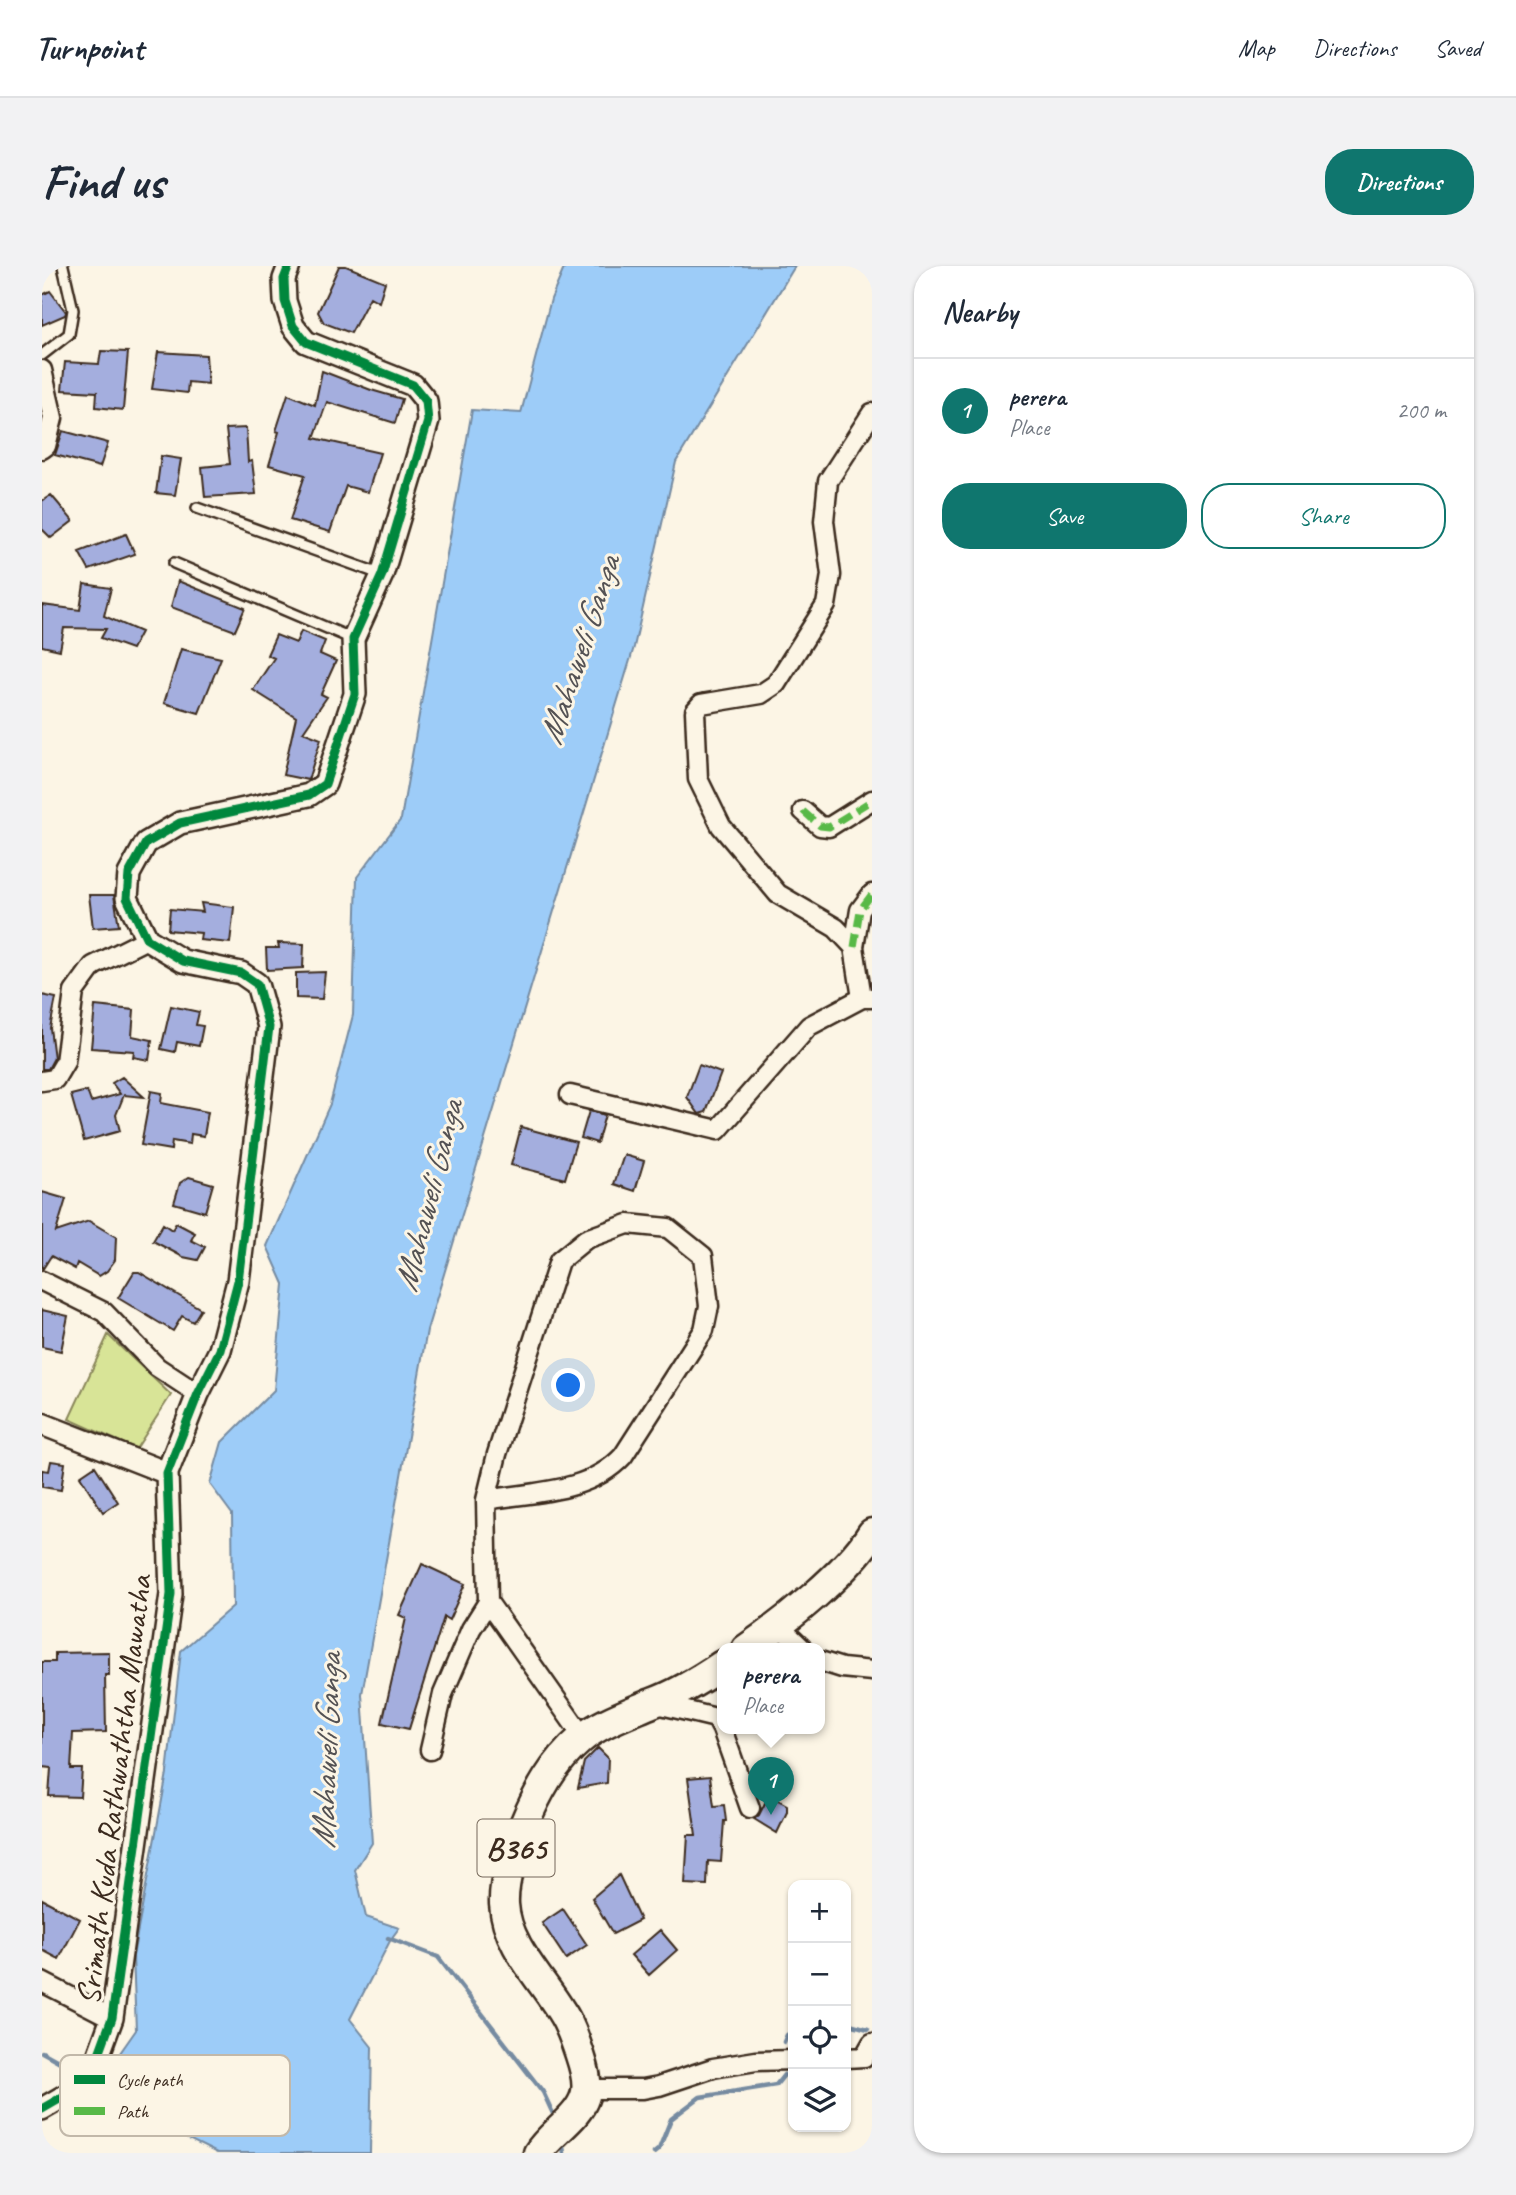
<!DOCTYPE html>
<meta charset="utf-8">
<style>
body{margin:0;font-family:Caveat,sans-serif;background:#f2f2f3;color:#1f2937}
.controls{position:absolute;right:21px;bottom:21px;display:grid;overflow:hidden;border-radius:14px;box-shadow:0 2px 5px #0004}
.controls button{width:63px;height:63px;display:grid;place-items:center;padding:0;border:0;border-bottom:2px solid #e0e1e3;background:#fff;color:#1f2937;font:35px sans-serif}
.you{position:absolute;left:527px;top:1120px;width:24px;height:24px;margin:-18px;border:5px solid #fff;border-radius:50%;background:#1a73e8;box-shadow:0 0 0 10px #1a73e833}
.badge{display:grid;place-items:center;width:46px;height:46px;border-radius:50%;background:#0f766e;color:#fff;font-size:23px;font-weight:700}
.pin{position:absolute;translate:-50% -58px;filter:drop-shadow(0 2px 4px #0008)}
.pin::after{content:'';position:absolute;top:37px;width:24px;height:21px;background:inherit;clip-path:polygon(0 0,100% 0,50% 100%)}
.popup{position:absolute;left:675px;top:1377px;width:108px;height:91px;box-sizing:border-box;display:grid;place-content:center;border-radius:14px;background:#fff;filter:drop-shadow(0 2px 5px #0005);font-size:23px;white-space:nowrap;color:#747a83}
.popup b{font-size:26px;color:#1f2937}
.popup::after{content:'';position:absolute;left:50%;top:100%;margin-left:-14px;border:14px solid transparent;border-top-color:#fff}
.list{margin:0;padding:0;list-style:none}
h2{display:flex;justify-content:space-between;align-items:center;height:91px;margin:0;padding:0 28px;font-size:30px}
h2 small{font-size:23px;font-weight:400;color:#747a83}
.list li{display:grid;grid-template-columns:46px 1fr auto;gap:21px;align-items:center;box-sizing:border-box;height:105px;padding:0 28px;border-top:2px solid #e0e1e3}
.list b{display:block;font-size:26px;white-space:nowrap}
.list p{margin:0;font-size:23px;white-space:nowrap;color:#747a83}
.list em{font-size:23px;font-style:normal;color:#747a83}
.actions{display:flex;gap:14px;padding:21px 28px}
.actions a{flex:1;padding:16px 0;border:2px solid #0f766e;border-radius:28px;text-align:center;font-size:24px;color:#0f766e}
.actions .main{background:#0f766e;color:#fff}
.icon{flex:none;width:38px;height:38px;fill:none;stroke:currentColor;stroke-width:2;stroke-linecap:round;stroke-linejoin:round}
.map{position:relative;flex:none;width:830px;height:1887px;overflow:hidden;border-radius:28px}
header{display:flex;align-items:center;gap:42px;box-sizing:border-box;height:98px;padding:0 35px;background:#fff;border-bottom:2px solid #e0e1e3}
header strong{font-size:33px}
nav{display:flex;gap:38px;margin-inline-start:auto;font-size:24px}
.intro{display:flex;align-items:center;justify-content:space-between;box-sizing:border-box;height:168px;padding:0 42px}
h1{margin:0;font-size:49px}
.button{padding:18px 32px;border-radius:28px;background:#0f766e;color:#fff;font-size:24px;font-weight:700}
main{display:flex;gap:42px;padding:0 42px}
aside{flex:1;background:#fff;border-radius:28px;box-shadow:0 2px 5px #0004}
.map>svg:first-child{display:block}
.green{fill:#d8e497;stroke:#8a875a;stroke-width:2}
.water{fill:#9dccf8;stroke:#768ba1;stroke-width:2}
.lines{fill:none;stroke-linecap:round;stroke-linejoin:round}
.stream{stroke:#768ba1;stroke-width:4.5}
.building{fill:#a4aede;stroke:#3b2a1e;stroke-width:2}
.service-casing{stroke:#3b2a1e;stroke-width:14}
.minor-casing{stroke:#3b2a1e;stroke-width:23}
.tertiary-casing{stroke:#3b2a1e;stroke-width:26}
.primary-casing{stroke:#3b2a1e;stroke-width:33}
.service{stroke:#fcf5e5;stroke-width:9}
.minor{stroke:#fcf5e5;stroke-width:18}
.tertiary{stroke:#fcf5e5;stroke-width:21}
.primary{stroke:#fcf5e5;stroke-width:28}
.quiet{stroke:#58b947;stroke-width:7;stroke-dasharray:14 7;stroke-linecap:butt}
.cycleway-casing{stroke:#fcf5e5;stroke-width:13}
.cycleway{stroke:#00873e;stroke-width:9}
.labels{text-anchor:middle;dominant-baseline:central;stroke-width:6;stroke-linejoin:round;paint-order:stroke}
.shield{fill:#fcf5e5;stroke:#75675a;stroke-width:2}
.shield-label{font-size:32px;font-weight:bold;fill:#3b2a1e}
.street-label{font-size:33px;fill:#3b2a1e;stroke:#fcf5e5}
.water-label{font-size:35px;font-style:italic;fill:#545254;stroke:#fcf5e5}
.key{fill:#fcf5e5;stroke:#c2b8a9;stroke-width:2}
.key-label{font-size:19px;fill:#3b2a1e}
</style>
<header>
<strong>Turnpoint</strong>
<nav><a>Map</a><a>Directions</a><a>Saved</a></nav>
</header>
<div class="intro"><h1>Find us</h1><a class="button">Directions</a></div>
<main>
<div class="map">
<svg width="830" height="1887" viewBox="0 0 830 1887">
<rect width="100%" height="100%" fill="#fcf5e5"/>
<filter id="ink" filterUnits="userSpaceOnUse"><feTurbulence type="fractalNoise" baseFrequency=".0143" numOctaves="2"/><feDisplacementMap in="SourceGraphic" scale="14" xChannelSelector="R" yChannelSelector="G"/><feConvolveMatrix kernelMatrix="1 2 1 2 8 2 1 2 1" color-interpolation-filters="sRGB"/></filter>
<g filter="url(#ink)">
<!-- green -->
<path class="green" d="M66,1069l63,60 -35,54 -67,-30z"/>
<!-- water -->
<path class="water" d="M523,0h230l-119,196 -42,185 -207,683 -65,364 10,149 -17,27 11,47 33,11 -8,11 -41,80 22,28 -2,106h-153l-120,-59 2,-11 37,-53 -3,-74 34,-183 14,-122 52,-45 -1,-92 -22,-30 12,-42 52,-52 10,-106 -17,-38 63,-142 23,-89 4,-138 44,-58 71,-409 49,3 30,-114z"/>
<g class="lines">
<!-- stream -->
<path class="stream" d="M346,1672l50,19 105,135 12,26
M804,1757l22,6
M742,1776l3,-7 6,-3
M0,1786l36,20
M520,1874l2,13
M612,1887l5,-4 12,-30 29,-22 76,-12 8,-10"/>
</g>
<!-- building -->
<path class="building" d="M297,0h7l39,16 -6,20 -9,-5 -19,36 -27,-10 -6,-11z
M8,25l16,21 -1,3 -23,10v-30z
M59,85l27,1 -5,58 -27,-3 1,-15 -35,-2 3,-28 34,2z
M116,86l48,3 2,29 -20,-2 -1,11 -35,-4z
M280,105l49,19 31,9 -7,24 -68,-21 -13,36 66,15 -12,39 -22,-6 -16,46 -40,-12 15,-45 -36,-10 10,-33 -3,-1 12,-37 27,11z
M204,162l2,34 4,-1 4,33 -51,3 -3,-30 28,-3 -4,-35z
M21,165l45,12 -8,24 -45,-12z
M119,190l20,3 -6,36 -19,-2z
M9,229l22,26 -22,17 -9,-9v-28z
M84,268l9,20 -46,16 -10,-18z
M136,315l67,27 -10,23 -64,-24z
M42,318l27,4 -7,28 37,16 -9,17 -31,-11 5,-9 -42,-1 -4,22 -18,-4v-41l38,5z
M259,365l24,10 -5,13 16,7 -15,33 6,3 -24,35 18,7 -13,41 -25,-5 13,-58 -43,-27 21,-32 -7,-3 9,-20 20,8z
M139,383l40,9 -22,55 -35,-10z
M47,629h25l5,31 -26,2z
M159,637l33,4 -4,36 -30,-3 1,-7 -33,-3 2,-21 33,3z
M236,677l26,1 -1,24 -36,2 -1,-22h13z
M283,706l-3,27 -26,-1v-25z
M0,729l14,3 -6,30 4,30 -6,11h-6z
M53,740l39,4 -2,26 20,4 -3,20 -16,-3 1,-6 -43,-3z
M129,740l28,6 -3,13 7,1 -4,20 -22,-4 -2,10 -14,-3z
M657,799l22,8 -15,39 -7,2 -12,-17z
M80,811l22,20 -20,-2 -8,20 4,16 -36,10 -13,-46 16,-4 4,11 29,-8 -8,-11z
M109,825l11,2 -1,10 47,9 -4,24 -13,-2 -1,10 -18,-3 -1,9 -30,-5z
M547,845l16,4 -8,28 -16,-5z
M479,861l55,15 -11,37 -54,-14z
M582,889l20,6 -9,30 -21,-7z
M147,911l24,7 -8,28 -31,-9 6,-20z
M0,926l24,7 -10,33 33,-11 27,16 -1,23 -8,11 -8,5 -22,-13 -2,6 -24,-13 -9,14z
M134,957l19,10 -4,7 14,7 -7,13 -15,-3 -30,-16 10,-17 9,6z
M92,1006h5l62,37 -8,13 -11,-6 -9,15 -55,-33z
M0,1044l26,6 -7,35 -19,-4z
M9,1195l14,2 -4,27 -19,-3v-17l7,1z
M53,1200l23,36 -15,10 -23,-36z
M380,1298l43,20 -16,36 -5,-3 -35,112 -27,-6 24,-105 -7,-3z
M67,1386v23h-4l1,57 -33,1 -2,36h11l-2,28 -31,-1 2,-28 -9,-1v-105h13v-9z
M556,1482l10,10 -1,25 -29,5 6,-26z
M668,1510l4,30 10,-1 2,16h-2l-3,41 -13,-1 -1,24 -22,-1 3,-49h8l-8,-57z
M727,1529l18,10v7l-10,21 -23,-14 5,-4z
M577,1609l21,45 -27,14 -21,-36z
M0,1633l38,20 -21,40 -17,-9z
M521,1643l24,36 -21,14 -24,-36z
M618,1664l17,20 -28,25 -18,-20z"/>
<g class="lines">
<defs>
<path id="service" d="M0,89l27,-21 4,-24 -10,-44
M155,242l183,66
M132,297l179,76"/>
<path id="minor" d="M0,104l11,48 -7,28 -4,3
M761,545l17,15 9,1 43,-27
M812,681l6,-37 12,-16
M820,732l-8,-51 -18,-19 -58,-34 -57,-68 -23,-47 -3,-68 6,-7 60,-10 15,-10 50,-79 5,-30 -7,-54 4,-40 44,-68
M0,815l13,-2 10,-17 9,-70 19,-26 54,-27
M528,829l148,35 91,-104 53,-28h10
M0,1015l62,31 53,55 41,27
M444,1234c47,-8 103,-7 137,-44l81,-126 5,-24 -6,-50 -35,-28 -40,-4 -42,15 -27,22 -62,193 -11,46 2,102 95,135
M737,1360l24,23
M778,1395l22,7 30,3
M611,1437l63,15 6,11
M680,1463l28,79
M388,1484l13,-56 28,-65 17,-27
M0,1716l70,36
M804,1792l18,-1 8,-14
M544,1823h57l16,-3 54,-18 43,-7 37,-1"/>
<path id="tertiary" d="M0,1158l125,49
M0,1843l31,-18 23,-29 16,-44 59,-424 -4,-121 31,-79 22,-44 18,-69 31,-254 -12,-43 -16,-11 -58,-12 -36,-22 -20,-41 2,-24 17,-31 34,-20 129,-28 16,-11 30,-90 -2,-55 29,-64 46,-154 -2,-20 -13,-16 -107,-43 -13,-16 -8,-25 -1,-22 5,-13"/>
<path id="primary" d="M704,1383c38,-26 102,-77 126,-116
M496,1887c12,-20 40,-34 47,-57 4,-12 -1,-29 -5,-41 -5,-15 -10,-31 -19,-44 -20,-33 -55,-67 -57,-107 -1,-25 10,-54 19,-77 14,-34 30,-64 58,-88 19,-16 48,-26 71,-36 25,-9 48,-23 70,-38"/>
</defs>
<!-- service casing -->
<use href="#service" class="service-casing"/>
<!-- minor casing -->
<use href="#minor" class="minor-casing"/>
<!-- tertiary casing -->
<use href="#tertiary" class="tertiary-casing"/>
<!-- primary casing -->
<use href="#primary" class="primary-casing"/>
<!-- service -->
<use href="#service" class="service"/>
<!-- minor -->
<use href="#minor" class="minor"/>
<!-- tertiary -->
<use href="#tertiary" class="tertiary"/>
<!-- primary -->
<use href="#primary" class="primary"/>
<!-- quiet -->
<path class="quiet" d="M761,545l17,15 9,1 43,-27
M812,681l6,-37 12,-16"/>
<defs>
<path id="cycleway" d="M0,1843l31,-18 23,-29 16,-44 59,-424 -4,-121 31,-79 22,-44 18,-69 31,-254 -12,-43 -16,-11 -58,-12 -36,-22 -20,-41 2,-24 17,-31 34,-20 129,-28 16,-11 30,-90 -2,-55 29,-64 46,-154 -2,-20 -13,-16 -107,-43 -13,-16 -8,-25 -1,-22 5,-13"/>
</defs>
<!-- cycleway casing -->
<use href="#cycleway" class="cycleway-casing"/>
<!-- cycleway -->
<use href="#cycleway" class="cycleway"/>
</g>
</g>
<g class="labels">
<!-- shield labels -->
<rect class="shield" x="435.5" y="1553.5" width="77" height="57" rx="5"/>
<g class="shield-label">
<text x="474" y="1582">B365</text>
</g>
<!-- street labels -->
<g class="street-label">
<text transform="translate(72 1524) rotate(-83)">Srimath Kuda Rathwaththa Mawatha</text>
</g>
<!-- water labels -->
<g class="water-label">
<text transform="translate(537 384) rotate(-72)">Mahaweli Ganga</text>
<text transform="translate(386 930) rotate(-76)">Mahaweli Ganga</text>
<text transform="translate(284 1485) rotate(-88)">Mahaweli Ganga</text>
</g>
</g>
<!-- legend -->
<rect x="18" y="1789" width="230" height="81" rx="10" class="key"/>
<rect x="32" y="1809" width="31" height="9" fill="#00873e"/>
<rect x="32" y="1841" width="31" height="8" fill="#58b947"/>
<g class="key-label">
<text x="75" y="1820">Cycle path</text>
<text x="75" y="1852">Path</text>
</g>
</svg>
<div class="controls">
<button>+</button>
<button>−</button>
<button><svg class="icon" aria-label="locate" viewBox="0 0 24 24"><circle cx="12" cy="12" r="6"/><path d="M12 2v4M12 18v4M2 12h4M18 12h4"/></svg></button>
<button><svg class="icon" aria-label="layers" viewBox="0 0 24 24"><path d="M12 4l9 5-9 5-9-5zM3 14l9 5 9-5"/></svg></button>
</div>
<div class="you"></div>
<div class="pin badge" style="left:729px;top:1549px">1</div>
<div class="popup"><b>perera</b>Place</div>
</div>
<aside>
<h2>Nearby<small></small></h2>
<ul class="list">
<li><span class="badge">1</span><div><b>perera</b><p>Place</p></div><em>200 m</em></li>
</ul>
<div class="actions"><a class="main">Save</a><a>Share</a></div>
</aside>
</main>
